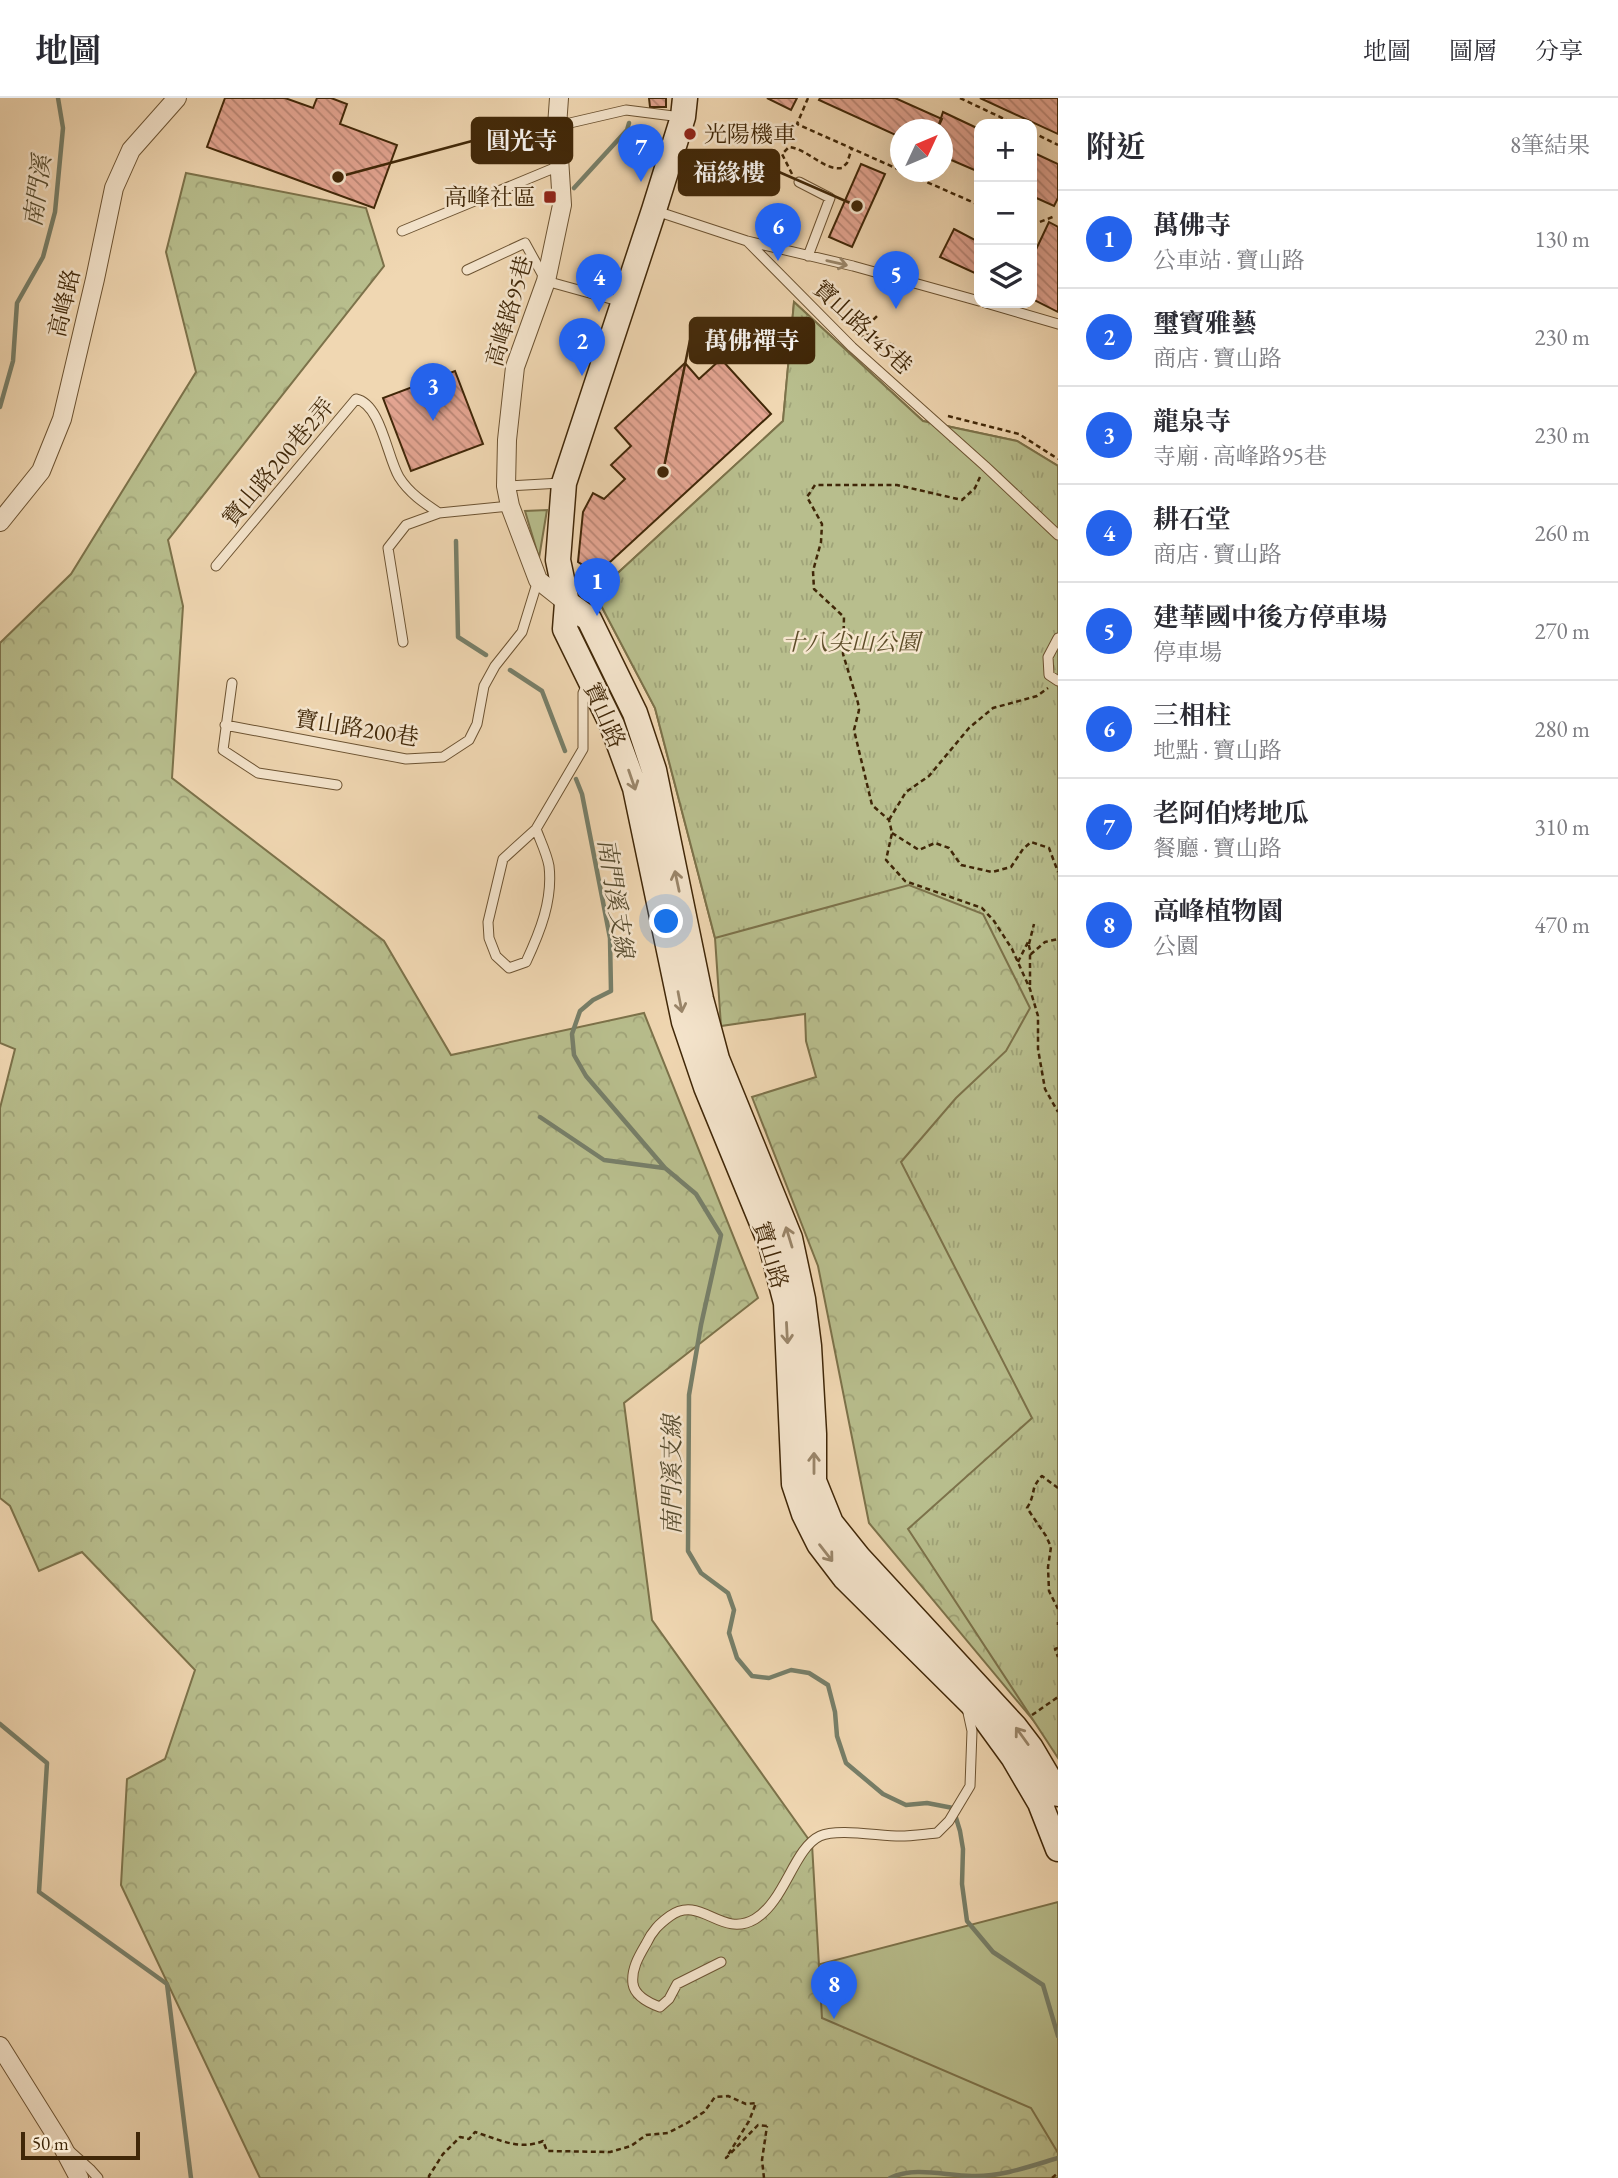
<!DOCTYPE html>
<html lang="zh-TW">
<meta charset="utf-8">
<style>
body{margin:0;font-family:"EB Garamond","Noto Serif TC",serif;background:#f2f2f3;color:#2b2b33}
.controls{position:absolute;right:21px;top:21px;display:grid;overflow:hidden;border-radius:14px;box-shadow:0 7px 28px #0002}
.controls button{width:63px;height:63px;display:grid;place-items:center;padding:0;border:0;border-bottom:2px solid #e1e1e2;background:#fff;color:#2b2b33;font:35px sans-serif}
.compass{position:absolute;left:890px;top:21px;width:63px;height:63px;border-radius:50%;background:#fff;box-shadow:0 7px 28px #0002;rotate:46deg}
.scale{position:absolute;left:21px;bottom:18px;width:119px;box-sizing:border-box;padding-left:7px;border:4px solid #402708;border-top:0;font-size:19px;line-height:24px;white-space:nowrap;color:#402708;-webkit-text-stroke:5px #f5e5cd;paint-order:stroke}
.you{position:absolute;left:667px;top:824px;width:24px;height:24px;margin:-18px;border:5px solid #fff;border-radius:50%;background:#1a73e8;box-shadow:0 0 0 10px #1a73e833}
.badge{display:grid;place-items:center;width:46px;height:46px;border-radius:50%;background:#2563eb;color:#fff;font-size:23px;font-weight:700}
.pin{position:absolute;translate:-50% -58px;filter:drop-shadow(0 2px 4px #0008)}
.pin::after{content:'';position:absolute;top:37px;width:24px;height:21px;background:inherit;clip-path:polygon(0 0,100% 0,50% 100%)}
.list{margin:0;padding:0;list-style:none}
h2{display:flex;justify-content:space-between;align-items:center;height:91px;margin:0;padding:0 28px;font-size:30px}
h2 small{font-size:23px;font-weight:400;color:#7c7c81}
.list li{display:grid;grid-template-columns:46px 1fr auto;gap:21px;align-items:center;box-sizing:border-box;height:98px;padding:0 28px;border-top:2px solid #e1e1e2}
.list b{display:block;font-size:26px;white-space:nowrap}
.list p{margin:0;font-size:23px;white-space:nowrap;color:#7c7c81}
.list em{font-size:23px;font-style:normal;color:#7c7c81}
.icon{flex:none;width:38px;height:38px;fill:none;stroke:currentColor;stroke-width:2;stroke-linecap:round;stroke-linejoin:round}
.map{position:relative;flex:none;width:1058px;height:2080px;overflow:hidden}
header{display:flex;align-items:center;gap:42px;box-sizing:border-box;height:98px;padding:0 35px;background:#fff;border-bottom:2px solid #e1e1e2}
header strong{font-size:33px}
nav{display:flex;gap:38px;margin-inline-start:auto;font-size:24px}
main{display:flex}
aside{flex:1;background:#fff}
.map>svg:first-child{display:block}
.green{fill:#b8be8d;stroke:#7c724a;stroke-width:2}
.forest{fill:url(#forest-crowns);stroke:#7c724a;stroke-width:2}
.park{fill:url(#park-tufts);stroke:#7c724a;stroke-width:2}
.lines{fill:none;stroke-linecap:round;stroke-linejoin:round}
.stream{stroke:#777f69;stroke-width:4.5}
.building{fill:url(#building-back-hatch);stroke:#402708;stroke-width:2}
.lane-casing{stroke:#6c5332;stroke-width:11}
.street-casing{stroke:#6c5332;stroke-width:20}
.secondary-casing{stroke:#402708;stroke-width:27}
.path{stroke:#402708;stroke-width:2.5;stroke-dasharray:5 3.5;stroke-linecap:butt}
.lane{stroke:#f5e5cd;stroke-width:9}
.street{stroke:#f5e5cd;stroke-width:18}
.secondary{stroke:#f5e5cd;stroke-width:24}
.oneway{stroke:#9a866a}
.poi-dot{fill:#8f2418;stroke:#f5e5cd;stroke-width:2.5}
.labels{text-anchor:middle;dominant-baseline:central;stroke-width:5;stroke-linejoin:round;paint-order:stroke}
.poi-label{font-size:23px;fill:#402708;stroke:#f5e5cd;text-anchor:start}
.street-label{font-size:23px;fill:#402708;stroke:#f5e5cd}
.park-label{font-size:23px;font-style:italic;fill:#5e4d29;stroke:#f5e5cd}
.water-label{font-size:24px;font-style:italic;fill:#574c30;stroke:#f5e5cd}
.leader{fill:none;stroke:#402708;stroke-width:2.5}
.callout-dot{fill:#402708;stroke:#f5e5cd;stroke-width:2.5}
.callout{fill:#402708;stroke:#402708;stroke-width:2.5}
.callout-label{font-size:24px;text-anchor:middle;font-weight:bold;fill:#fff}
</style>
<header>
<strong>地圖</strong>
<nav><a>地圖</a><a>圖層</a><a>分享</a></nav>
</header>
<main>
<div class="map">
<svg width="1058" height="2080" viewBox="0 0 1058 2080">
<defs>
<pattern id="forest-crowns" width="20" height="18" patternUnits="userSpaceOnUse" patternTransform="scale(1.75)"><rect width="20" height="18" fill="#b8be8d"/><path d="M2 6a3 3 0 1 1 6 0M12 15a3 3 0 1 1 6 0" fill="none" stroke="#9fa378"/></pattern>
<pattern id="park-tufts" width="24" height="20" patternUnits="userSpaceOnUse" patternTransform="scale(1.75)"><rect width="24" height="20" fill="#b8be8d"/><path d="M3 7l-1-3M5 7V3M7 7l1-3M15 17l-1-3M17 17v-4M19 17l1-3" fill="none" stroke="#9fa378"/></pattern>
<pattern id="building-back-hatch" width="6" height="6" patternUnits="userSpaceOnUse" patternTransform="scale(1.75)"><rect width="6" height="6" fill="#e4a592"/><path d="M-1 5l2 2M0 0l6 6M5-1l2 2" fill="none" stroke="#ba8675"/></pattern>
</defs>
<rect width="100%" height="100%" fill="#f0d7b2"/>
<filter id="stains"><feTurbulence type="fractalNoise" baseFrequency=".00286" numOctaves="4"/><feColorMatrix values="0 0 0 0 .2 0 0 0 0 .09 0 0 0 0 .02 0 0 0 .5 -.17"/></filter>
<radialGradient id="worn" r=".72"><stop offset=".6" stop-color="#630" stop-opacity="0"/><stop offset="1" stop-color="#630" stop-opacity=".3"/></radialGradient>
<!-- green -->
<path class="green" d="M547,412l-8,48 -14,-47z
M1058,1804v276l-766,-76z"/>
<!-- forest -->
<path class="forest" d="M186,75l180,35 18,58 -216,274 15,66 -11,172 212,163 67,114 193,-42 114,285 -134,105 28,217 160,224 10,174 209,90 27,45v25h-798l-139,-293 6,-106 38,-20 30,-89 -113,-118 -43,19 -29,-65 -10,-8v-390l15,-59 -15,-6v-400l71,-69 125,-202 -30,-120z
M794,204l129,119 94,20 41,25v1284l-189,-227 -51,-257 -66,-169 64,-20 -10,-36 -1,-27 -84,12 -6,-88 -60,-230 -60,-114 188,-173z"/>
<!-- park -->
<path class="park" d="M794,204l129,119 94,20 41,25v1292l-150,-229 124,-111 -131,-256 55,-64 50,-47 24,-43 -47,-94 -74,-29 -194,53 -60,-230 -60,-114 188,-173z"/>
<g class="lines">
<!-- stream -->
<path class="stream" d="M574,90l53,-58 2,-7
M0,309l13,-46 4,-58 26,-46 12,-45 8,-84 -5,-30
M456,443l2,96 28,18
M510,572l32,21 23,60
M576,681l6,15 28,144 1,53 -18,9 -13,11 -8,23 2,21 12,21 79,92 31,26 25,41 -20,90 -12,70 -1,156 13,22 27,20 6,17 -5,23 8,25 15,18 17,2 22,-8 18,3 19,12 7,27 2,24 9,27 37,31 23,11 21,-2 26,5 7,23 3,18 -1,35 5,37 26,31 50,33 15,51
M540,1019l64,43 60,8
M0,1626l47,39 -8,129 128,92 24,194
M890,2080c26,-12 55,-2 82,-2 29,1 59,-10 86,-18"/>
</g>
<!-- building -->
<path class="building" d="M225,0h60l28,10 4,-10h14l16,6 -7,20 57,21 -23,63 -167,-61z
M649,0h17v9h-16z
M767,0h30l-6,12z
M820,0h75l47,21 -5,11h-37v7l-81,-37z
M980,0h78v36z
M943,14l36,17v43l-37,-16v-26h-5z
M1032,54l26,12v34l-4,8 -22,-10z
M861,66l24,10 -33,73 -23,-10z
M1049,124l9,5v85l-26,-13v-41z
M954,131l25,13v33l-39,-18z
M721,261l50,55 -174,160 -19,-12 5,-50 10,-19 11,6 21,-20 -14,-14 20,-19 -16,-18 70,-65 14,16z
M455,273l28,73 -72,27 -28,-73z"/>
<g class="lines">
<defs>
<path id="lane" d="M557,28l69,-16 55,7
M799,84l31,16 -22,58
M656,113l91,30 106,25 126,35
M402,133l157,-65
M747,143l105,106 133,119 73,69
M467,172l58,-27 21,38 76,21
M986,205l72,21
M506,388l55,-3
M216,468l140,-167c25,5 31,58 43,78 10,16 25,26 40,36
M1058,540l-10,19 1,18 9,6
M403,544l-15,-94 18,-23 33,-12 71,-7
M232,585l-9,67 35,23 79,12
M225,627l181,34 37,-2 26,-17 8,-16 7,-38 11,-20 27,-34 16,-52
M536,731c4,11 11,25 13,37 4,34 -9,66 -23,96l-17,6 -13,-12 -7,-18 -1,-16 15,-63 33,-30 47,-80v-56l4,-9
M721,1864l-44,22 -8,15 -9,8c-11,-4 -25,-11 -27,-23 -2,-15 6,-28 13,-40 6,-13 13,-20 24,-28 31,-22 51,23 85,3 30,-18 39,-71 65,-83 17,-8 59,0 80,0 12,0 25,-2 37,-3l12,-12 21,-35 2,-55 -5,-23
M71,2054l19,17 8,9"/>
<path id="street" d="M559,0l-2,28 5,79 -16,76 -31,86 -8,73 -1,46 4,20 28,74 29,23
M0,424l41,-51 21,-52 33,-140 19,-91 17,-38 46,-52
M0,1948l60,96 19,36"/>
<path id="secondary" d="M685,0l-2,19 -29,93 -90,273 -6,77 9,43 -2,26 47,96 23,63 49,234 22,65 65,158 15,58 8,181 10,30 15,30 26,34 136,135 32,44 27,46 18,46
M567,505l22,16 46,94 19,57 47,229 16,60 73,179 13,61 6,47 5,88v47l17,42 28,35 156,169 16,21 27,46"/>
</defs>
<!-- lane casing -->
<use href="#lane" class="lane-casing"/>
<!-- street casing -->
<use href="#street" class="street-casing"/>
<!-- secondary casing -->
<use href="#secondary" class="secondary-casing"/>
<!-- path -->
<path class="path" d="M808,0l-11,26 103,46
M960,0l55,26
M1032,34l26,13
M904,74l75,33
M792,76l-10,-20 7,-7c19,2 35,24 53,21l5,-5 5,-15
M1032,127l23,-9
M860,237l32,17 1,-7 -31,-14 15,-15
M948,318l71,18 39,25
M980,379l-5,11 -13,12 -65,-15h-82l-8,12 15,27 -1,18 -8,29 1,18 30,28 -1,37 15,49 1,7 -5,20 18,75 17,15 3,13 -6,27 19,21 77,27 12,13 18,28 18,40 8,27v33l7,40 13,23
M889,722l17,-28 23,-16 40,-48 24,-20 44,-12 11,-8
M892,735l27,17 16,-7 14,5 12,17 31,7 19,-5 12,-18 8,-7 18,6 9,24
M1029,846l5,-20
M1018,864l10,-20 3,12 14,-12 13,-3
M1030,887v-31
M1058,1390l-16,-12c-12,12 -6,18 -15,32l19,28 5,11 -3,20 1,24 9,18
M1058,1524v3
M1058,1550l-3,1 3,8
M1032,1617l26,-18
M429,2080v-2l14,-22 17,-17 9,2 6,-7c23,7 44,19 68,9l4,10 63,1 21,-6 15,-11 22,-2 19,-10 17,-11 11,-15 13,-1 18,8 10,-1 -7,18 -23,37 32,-33 9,1
M764,2080l-2,-18 5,-34
M1052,2080l6,-5"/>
<!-- lane -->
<use href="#lane" class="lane"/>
<!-- street -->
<use href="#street" class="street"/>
<!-- secondary -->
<use href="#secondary" class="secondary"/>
</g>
<!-- one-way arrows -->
<defs><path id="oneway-shaft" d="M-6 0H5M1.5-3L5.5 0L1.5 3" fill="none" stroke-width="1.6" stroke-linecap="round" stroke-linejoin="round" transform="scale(1.75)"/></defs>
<g class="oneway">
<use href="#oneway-shaft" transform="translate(837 165) rotate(13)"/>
<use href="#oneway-shaft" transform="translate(632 682) rotate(71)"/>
<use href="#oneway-shaft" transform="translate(677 783) rotate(-102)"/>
<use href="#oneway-shaft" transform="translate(680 904) rotate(79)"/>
<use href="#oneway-shaft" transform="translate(789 1139) rotate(-107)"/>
<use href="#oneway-shaft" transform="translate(787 1235) rotate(87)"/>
<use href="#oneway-shaft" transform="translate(814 1365) rotate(-90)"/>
<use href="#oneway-shaft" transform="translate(826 1455) rotate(52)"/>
<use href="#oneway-shaft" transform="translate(1022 1638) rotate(-126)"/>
</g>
<!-- markers -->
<g class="poi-dot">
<circle cx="690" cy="36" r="7"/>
<rect x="543" y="92" width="14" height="14" rx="3.5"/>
</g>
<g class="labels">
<!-- poi labels -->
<g class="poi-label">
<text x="704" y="36">光陽機車</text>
<text x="536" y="99" text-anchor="end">高峰社區</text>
</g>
<!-- street labels -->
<g class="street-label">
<text transform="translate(64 205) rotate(-77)">高峰路</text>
<text transform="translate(509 213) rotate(-74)">高峰路95巷</text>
<text transform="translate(863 229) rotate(43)">寶山路145巷</text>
<text transform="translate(278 364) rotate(-50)">寶山路200巷2弄</text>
<text transform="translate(605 617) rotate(66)">寶山路</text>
<text transform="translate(357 630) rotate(9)">寶山路200巷</text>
<text transform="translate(771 1157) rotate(73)">寶山路</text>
</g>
<!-- park labels -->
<g class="park-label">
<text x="851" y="544">十八尖山公園</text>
</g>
<!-- water labels -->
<g class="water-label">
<text transform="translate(37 93) rotate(-82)">南門溪</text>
<text transform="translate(616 800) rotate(81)">南門溪支線</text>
<text transform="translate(671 1377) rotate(-90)">南門溪支線</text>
</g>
</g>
<!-- callouts -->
<path class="leader" d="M338 79L472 43M857 108L779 74M663 374L690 242"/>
<g class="callout-dot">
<circle cx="338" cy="79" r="7"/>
<circle cx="857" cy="108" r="7"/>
<circle cx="663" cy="374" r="7"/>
</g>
<g class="callout">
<rect x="472" y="20" width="100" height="45" rx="7"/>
<rect x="679" y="52" width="100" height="45" rx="7"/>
<rect x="690" y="220" width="124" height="45" rx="7"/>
</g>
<g class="callout-label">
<text x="522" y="51">圓光寺</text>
<text x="729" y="83">福緣樓</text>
<text x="752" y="251">萬佛禪寺</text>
</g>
<rect width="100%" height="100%" filter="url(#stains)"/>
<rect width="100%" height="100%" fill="url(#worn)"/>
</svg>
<div class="controls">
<button>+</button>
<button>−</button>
<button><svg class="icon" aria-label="layers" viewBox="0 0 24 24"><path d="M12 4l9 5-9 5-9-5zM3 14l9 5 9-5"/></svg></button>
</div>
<svg class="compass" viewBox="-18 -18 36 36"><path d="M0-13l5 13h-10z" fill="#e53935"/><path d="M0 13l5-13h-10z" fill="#7c7c81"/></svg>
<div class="scale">50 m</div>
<div class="you"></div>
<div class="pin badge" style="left:597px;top:518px">1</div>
<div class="pin badge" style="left:582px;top:278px">2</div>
<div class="pin badge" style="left:433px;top:323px">3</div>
<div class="pin badge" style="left:599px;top:214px">4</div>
<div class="pin badge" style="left:896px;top:211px">5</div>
<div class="pin badge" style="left:778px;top:163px">6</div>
<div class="pin badge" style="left:641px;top:84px">7</div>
<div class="pin badge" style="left:834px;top:1921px">8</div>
</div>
<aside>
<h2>附近<small>8筆結果</small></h2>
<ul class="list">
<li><span class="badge">1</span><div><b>萬佛寺</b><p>公車站 · 寶山路</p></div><em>130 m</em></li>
<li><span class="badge">2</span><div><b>璽寶雅藝</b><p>商店 · 寶山路</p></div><em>230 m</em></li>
<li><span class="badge">3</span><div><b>龍泉寺</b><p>寺廟 · 高峰路95巷</p></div><em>230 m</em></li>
<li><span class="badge">4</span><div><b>耕石堂</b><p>商店 · 寶山路</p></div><em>260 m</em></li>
<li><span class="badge">5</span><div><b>建華國中後方停車場</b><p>停車場</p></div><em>270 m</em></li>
<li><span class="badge">6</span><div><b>三相柱</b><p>地點 · 寶山路</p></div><em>280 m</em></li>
<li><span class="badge">7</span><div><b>老阿伯烤地瓜</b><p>餐廳 · 寶山路</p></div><em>310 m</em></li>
<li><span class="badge">8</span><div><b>高峰植物園</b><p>公園</p></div><em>470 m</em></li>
</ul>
</aside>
</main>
